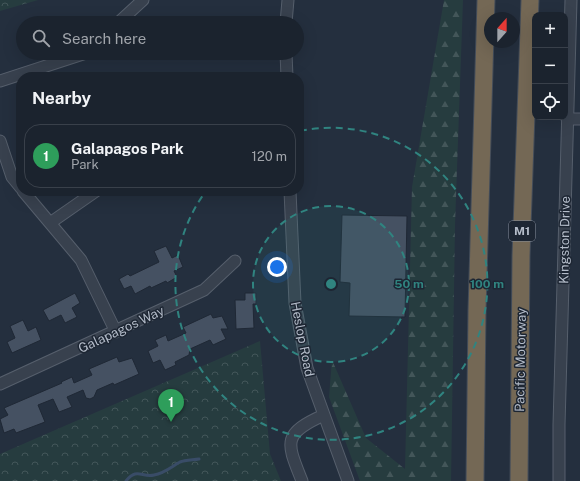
<!DOCTYPE html>
<meta charset="utf-8">
<style>
body{margin:0;font-family:"Public Sans",sans-serif;background:#242b36;color:#f1f3f6}
.controls{position:absolute;right:12px;top:12px;display:grid;overflow:hidden;border-radius:8px;box-shadow:0 4px 16px #0002}
.controls button{width:36px;height:36px;display:grid;place-items:center;padding:0;border:0;border-bottom:1px solid #39404a;background:#1b232e;color:#f1f3f6;font:20px sans-serif}
.compass{position:absolute;left:484px;top:12px;width:36px;height:36px;border-radius:50%;background:#1b232e;box-shadow:0 4px 16px #0002;rotate:21deg}
.you{position:absolute;left:277px;top:267px;width:14px;height:14px;margin:-10px;border:3px solid #fff;border-radius:50%;background:#1a73e8;box-shadow:0 0 0 6px #1a73e833}
.badge{display:grid;place-items:center;width:26px;height:26px;border-radius:50%;background:#8ab4f8;color:#fff;font-size:13px;font-weight:700}
.pin{position:absolute;translate:-50% -33px;filter:drop-shadow(0 1px 2px #0008)}
.pin::after{content:'';position:absolute;top:21px;width:14px;height:12px;background:inherit;clip-path:polygon(0 0,100% 0,50% 100%)}
.list{margin:0;padding:0;list-style:none}
h2{display:flex;justify-content:space-between;align-items:center;height:52px;margin:0;padding:0 16px;font-size:17px}
h2 small{font-size:13px;font-weight:400;color:#a0a4aa}
.list li{display:grid;grid-template-columns:26px 1fr auto;gap:12px;align-items:center;box-sizing:border-box;height:64px;margin:0 8px 8px;padding:0 8px;border:1px solid #39404a;border-radius:16px}
.list b{display:block;font-size:15px;white-space:nowrap}
.list p{margin:0;font-size:13px;white-space:nowrap;color:#a0a4aa}
.list em{font-size:13px;font-style:normal;color:#a0a4aa}
.icon{flex:none;width:22px;height:22px;fill:none;stroke:currentColor;stroke-width:2;stroke-linecap:round;stroke-linejoin:round}
.map{position:relative;flex:none;width:580px;height:481px;overflow:hidden}
.search{position:absolute;background:#1b232e;box-shadow:0 4px 16px #0002;left:16px;top:16px;width:288px;height:44px;display:flex;align-items:center;gap:10px;box-sizing:border-box;padding:0 14px;border-radius:22px;color:#a0a4aa;font-size:15px}
.panel{position:absolute;background:#1b232e;box-shadow:0 4px 16px #0002;left:16px;top:72px;width:288px;height:124px;border-radius:16px}
.map>svg:first-child{display:block}
.forest{fill:url(#forest-firs)}
.park{fill:url(#park-crowns)}
.lines{fill:none;stroke-linecap:round;stroke-linejoin:round}
.stream{stroke:#394c67;stroke-width:3}
.building{fill:#455162;stroke:#1f2835}
.minor-casing{stroke:#565f6c;stroke-width:13}
.highway-casing{stroke:#434c59;stroke-width:19}
.minor{stroke:#38414e;stroke-width:11}
.highway{stroke:#746855;stroke-width:17}
.ring{fill:none;stroke:#308480;stroke-width:2;stroke-dasharray:7 5}
.labels{text-anchor:middle;stroke-width:3;stroke-linejoin:round;paint-order:stroke}
.shield{fill:#1d2633;stroke:#878f9c;stroke-width:1}
.shield-label{font-size:12px;font-weight:bold;fill:#b4bcc9}
.street-label{font-size:13px;fill:#b4bcc9;stroke:#1d2633}
.centre{fill:#308480;stroke:#1d2633;stroke-width:2}
.ring-label{font-size:12px;text-anchor:middle;font-weight:bold;fill:#308480;stroke:#1d2633;stroke-width:3;stroke-linejoin:round;paint-order:stroke}
</style>
<div class="map">
<svg width="580" height="481" viewBox="0 0 580 481">
<defs>
<pattern id="forest-firs" width="22" height="20" patternUnits="userSpaceOnUse"><rect width="22" height="20" fill="#263c3f"/><path d="M5 1l3.5 6h-7zM16 11l3.5 6h-7z" fill="#435659"/></pattern>
<pattern id="park-crowns" width="20" height="18" patternUnits="userSpaceOnUse"><rect width="20" height="18" fill="#263c3f"/><path d="M2 6a3 3 0 1 1 6 0M12 15a3 3 0 1 1 6 0" fill="none" stroke="#435659"/></pattern>
</defs>
<rect width="100%" height="100%" fill="#242f3e"/>
<path class="forest" d="M444,0H463L455,225L451,481H360L329,397L332,360L366,438L405,469L412,187Z"/>
<path class="park" d="M0,0H38L0,11Z
M260,341L270,454L281,481H0V454Z"/>
<g class="lines">
<path class="stream" d="M126,481C137,467 142,478 154,475C165,473 171,467 180,462C185,460 193,460 199,459"/>
</g>
<path class="building" d="M342,215L407,216L405,317L349,316L350,283L340,282Z
M166,246L172,258L178,255L183,267L174,271L177,277L167,283L166,281L151,288L150,286L135,294L131,286L124,289L119,279L128,274L130,276L159,262L154,251Z
M75,293L80,303L72,308L77,317L65,323L61,315L49,321L43,310Z
M245,293H256V304H253L254,328L236,329L235,300H245Z
M211,314L213,318L222,316L228,329H221L226,339L213,345L210,340L190,349L189,355L175,362L176,365L165,370L160,360L153,363L148,351L158,346L155,340L166,335L168,341L186,333L183,327Z
M23,320L28,331L36,327L41,340L12,353L7,342L15,338L10,326Z
M117,357L119,362L132,358L139,374L114,385L113,383L97,390L94,397L90,399L86,398L83,390L67,397L72,407L59,412L53,399L38,405L45,422L16,433L14,429L4,433L0,419L8,415L4,408L62,383L61,382L72,377L74,383L92,375L89,369Z"/>
<g class="lines">
<g class="minor-casing">
<path id="minor" d="M118,23L143,0
M286,23L288,0
M286,53L287,77
M0,81L86,53
M567,119H580
M0,141L12,177L21,188
M23,191L81,260L116,332
M290,191L295,303L307,368L348,481
M50,223L96,191
M0,384L204,290L235,261
M302,481C287,443 281,434 324,415
M559,481V425L571,0"/>
</g>
<g class="highway-casing">
<path id="highway" d="M475,481L477,311L486,0
M519,481L521,256L530,0"/>
</g>
<use href="#minor" class="minor"/>
<use href="#highway" class="highway"/>
</g>
<circle cx="331" cy="284" r="78" fill="#308480" fill-opacity=".12"/>
<g class="ring">
<circle cx="331" cy="284" r="78"/>
<path d="M300 131A156 156 0 1 1 206 191"/>
</g>
<g class="labels">
<rect class="shield" x="509" y="221" width="26" height="20" rx="3"/>
<g class="shield-label">
<text x="522" y="235">M1</text>
</g>
<g class="street-label">
<text transform="translate(564 240) rotate(-89)" y="5">Kingston Drive</text>
<text transform="translate(121 329) rotate(-25)" y="5">Galapagos Way</text>
<text transform="translate(303 339) rotate(79)" y="5">Heslop Road</text>
<text transform="translate(520 360) rotate(-89)" y="5">Pacific Motorway</text>
</g>
</g>
<circle cx="331" cy="284" r="6" class="centre"/>
<g class="ring-label">
<text x="409" y="288">50 m</text>
<text x="487" y="288">100 m</text>
</g>
</svg>
<div class="controls">
<button>+</button>
<button>−</button>
<button><svg class="icon" aria-label="locate" viewBox="0 0 24 24"><circle cx="12" cy="12" r="6"/><path d="M12 2v4M12 18v4M2 12h4M18 12h4"/></svg></button>
</div>
<svg class="compass" viewBox="-18 -18 36 36"><path d="M0-13l5 13h-10z" fill="#e53935"/><path d="M0 13l5-13h-10z" fill="#a0a4aa"/></svg>
<div class="you"></div>
<div class="pin badge" style="left:171px;top:422px;background:#2e9e5b">1</div>
<div class="search"><svg class="icon" aria-label="search" viewBox="0 0 24 24"><circle cx="10" cy="10" r="6"/><path d="M15 15l6 6"/></svg>Search here</div>
<section class="panel">
<h2>Nearby<small></small></h2>
<ul class="list">
<li><span class="badge" style="background:#2e9e5b">1</span><div><b>Galapagos Park</b><p>Park</p></div><em>120 m</em></li>
</ul>
</section>
</div>
